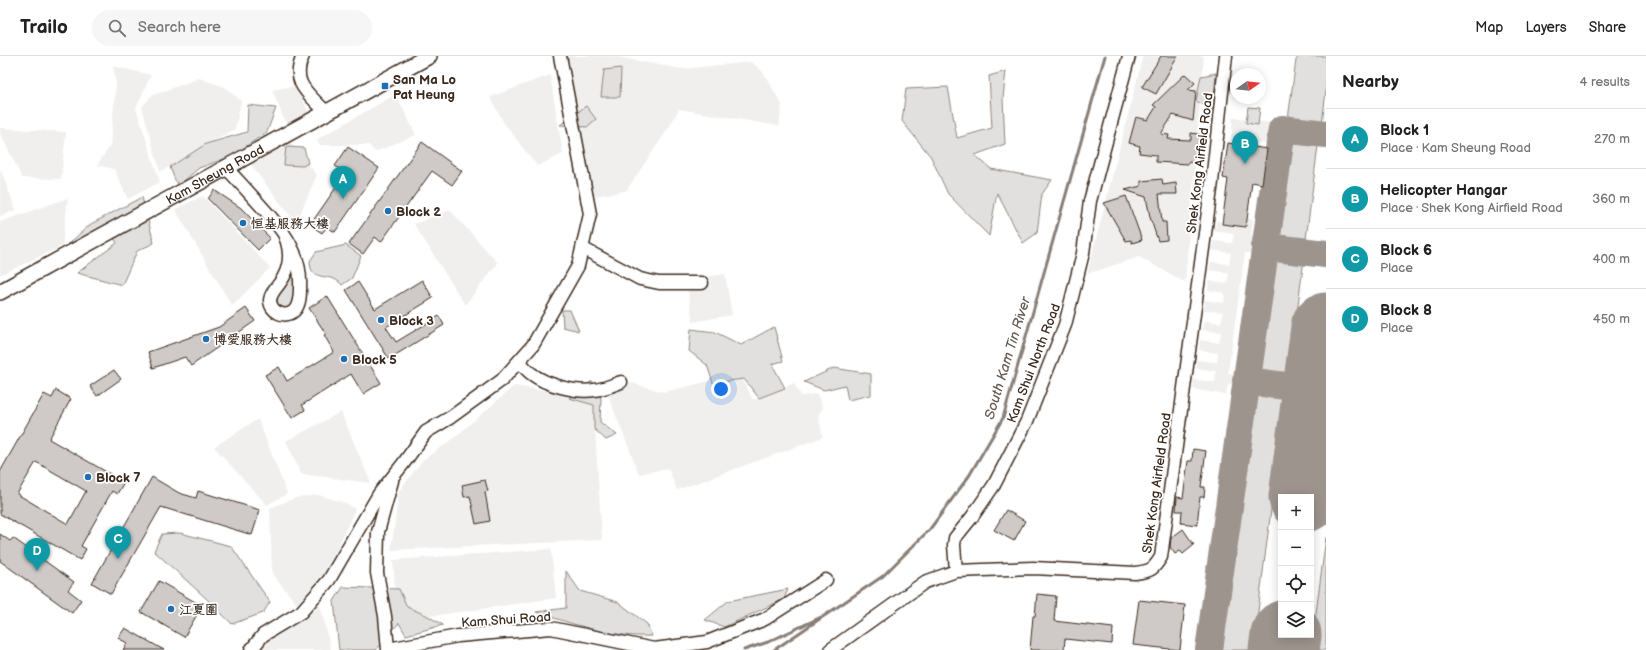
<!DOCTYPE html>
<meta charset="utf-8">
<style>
body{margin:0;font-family:"Balsamiq Sans","LXGW WenKai TC",sans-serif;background:#f6f6f6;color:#222}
.controls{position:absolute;right:12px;bottom:12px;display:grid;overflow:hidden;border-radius:0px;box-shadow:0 2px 10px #0003}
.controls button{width:36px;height:36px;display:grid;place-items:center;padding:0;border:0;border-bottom:1px solid #e0e0e0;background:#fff;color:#222;font:20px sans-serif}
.compass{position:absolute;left:1230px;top:12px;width:36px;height:36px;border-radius:50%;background:#fff;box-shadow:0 2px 10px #0003;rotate:76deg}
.you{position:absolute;left:721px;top:333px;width:14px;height:14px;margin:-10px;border:3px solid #fff;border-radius:50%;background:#1a73e8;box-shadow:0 0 0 6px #1a73e833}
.badge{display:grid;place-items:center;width:26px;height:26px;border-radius:50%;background:#1f6fb2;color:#fff;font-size:13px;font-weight:700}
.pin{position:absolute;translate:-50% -33px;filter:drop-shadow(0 1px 2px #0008)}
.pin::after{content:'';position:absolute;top:21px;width:14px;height:12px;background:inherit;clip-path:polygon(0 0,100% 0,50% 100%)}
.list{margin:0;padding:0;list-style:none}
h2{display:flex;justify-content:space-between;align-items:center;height:52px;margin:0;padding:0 16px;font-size:17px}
h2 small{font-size:13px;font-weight:400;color:#767676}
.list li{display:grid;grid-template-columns:26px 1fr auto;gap:12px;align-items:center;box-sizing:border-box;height:60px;padding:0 16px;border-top:1px solid #e0e0e0}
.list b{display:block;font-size:15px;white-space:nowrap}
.list p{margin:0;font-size:13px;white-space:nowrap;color:#767676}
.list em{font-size:13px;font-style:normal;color:#767676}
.icon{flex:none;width:22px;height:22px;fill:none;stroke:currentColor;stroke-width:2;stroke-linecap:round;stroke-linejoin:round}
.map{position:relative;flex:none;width:1326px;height:594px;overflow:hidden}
header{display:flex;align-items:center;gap:24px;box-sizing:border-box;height:56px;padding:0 20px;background:#fff;border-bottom:1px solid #e0e0e0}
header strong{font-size:19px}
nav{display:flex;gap:22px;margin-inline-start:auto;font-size:14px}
.search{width:280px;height:36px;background:#f6f6f6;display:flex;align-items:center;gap:10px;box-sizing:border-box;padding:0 14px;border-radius:22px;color:#767676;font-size:15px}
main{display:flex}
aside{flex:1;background:#fff}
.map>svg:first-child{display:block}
.built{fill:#f1efee}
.green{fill:#e2e0de;stroke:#8e857e}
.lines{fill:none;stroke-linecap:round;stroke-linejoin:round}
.stream{stroke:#887e77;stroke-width:3}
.taxiway{stroke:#9d948e;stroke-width:28}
.runway{stroke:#9d948e;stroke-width:71}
.building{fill:#cfcac7;stroke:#3b2a1e;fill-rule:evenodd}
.minor-casing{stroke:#3b2a1e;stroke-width:15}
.major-casing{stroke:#3b2a1e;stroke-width:18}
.minor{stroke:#fff;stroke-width:12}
.major{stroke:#fff;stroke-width:15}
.poi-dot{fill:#1f6fb2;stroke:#fff;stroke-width:1.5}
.labels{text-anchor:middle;stroke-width:3.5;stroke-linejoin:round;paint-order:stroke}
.poi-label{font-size:13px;font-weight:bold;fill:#3b2a1e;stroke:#fff;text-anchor:start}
.street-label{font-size:13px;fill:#3b2a1e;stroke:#fff}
.water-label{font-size:14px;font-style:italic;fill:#685b52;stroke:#fff}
</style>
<header>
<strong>Trailo</strong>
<div class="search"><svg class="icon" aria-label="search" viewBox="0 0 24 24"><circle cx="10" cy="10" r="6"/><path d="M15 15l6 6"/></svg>Search here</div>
<nav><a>Map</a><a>Layers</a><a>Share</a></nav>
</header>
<main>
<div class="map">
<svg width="1326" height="594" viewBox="0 0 1326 594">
<rect width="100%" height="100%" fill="#fff"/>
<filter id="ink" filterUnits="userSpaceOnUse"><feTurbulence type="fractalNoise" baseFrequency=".025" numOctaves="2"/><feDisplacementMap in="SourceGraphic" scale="8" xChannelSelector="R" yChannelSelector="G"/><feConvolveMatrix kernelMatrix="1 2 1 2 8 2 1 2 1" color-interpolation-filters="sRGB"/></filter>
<g filter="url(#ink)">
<path class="built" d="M566,0H612L681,13L751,6L763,16L782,49L779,70L679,53L668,73L626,135L594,140Z
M1143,0H1204L1185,226L1139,201L1087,218Z
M113,10L151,19L136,52L160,126L128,143L114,113L97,109L110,90L116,28Z
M550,19L563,98L537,110L504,67L490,41Z
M199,22L225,31L241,45L235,73L160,116L142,51L151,40Z
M295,30L311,60L286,68L272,34Z
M396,38L416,79L375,96L369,89H320L316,84Z
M1233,61L1283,69L1280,90L1231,82Z
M0,72L66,76L61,123L22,122L0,77Z
M290,86L317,119L296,167L250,108Z
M0,112L16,154L0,160Z
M203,140L270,212L232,250L175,153Z
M68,142L62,190L0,219V166Z
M450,154L498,207L465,249L414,168Z
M1235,160L1253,163L1251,180L1267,182L1264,199L1245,197L1228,317L1247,320L1246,330L1228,328L1226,339L1193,333L1194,324L1215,326L1216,315L1196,312L1197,304L1217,306L1218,297L1199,294L1200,284L1219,287L1221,276L1202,274L1204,264L1221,267L1223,256L1204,254L1205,244L1224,247L1225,237L1208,234L1209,225L1227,228L1229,217L1209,214L1211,206L1229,208L1231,197L1212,194L1213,185L1232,187L1234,178L1214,175L1216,165L1233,168Z
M725,218L732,259L693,266L686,224Z
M740,318L753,344L794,327L801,340L817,338L823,352L818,359L823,381L677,434L668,412L639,418L608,339L628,326L664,336Z
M514,330L593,342L602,484L391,494L399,435L423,404L453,383Z
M341,356L371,427L301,418L286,385Z
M258,363L287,438L267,449L214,391Z
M319,439L345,447L355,453L328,513L297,548L272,518L270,452L295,442Z
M551,493L556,542L397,565L393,504Z
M320,548L331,594H258L275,578Z"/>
<path class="green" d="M1299,0H1326V35L1322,68L1288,63L1296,4Z
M621,12L620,41H601L604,14Z
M1006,15L1003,42L1005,88L975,99L991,113L1052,124L1042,138L1037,177L1023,187L997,137L989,180L948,138L931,101L902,65L906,33L948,31L957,82L992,72L989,20Z
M1216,17L1213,54L1196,45L1201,20Z
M248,49L276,52L267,76L232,100L199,112L179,129L175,124L170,111L206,88L247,76Z
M586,50L596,63L587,71L560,69Z
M1248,51L1260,52L1258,69L1246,67Z
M1285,85L1318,90L1305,191L1272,187Z
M286,91L304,92L308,107L303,110L284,109Z
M142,141L154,187L137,195L122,229L77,217L117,187L107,171L67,189L91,168Z
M346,189L361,200L352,222L342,229C332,215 310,228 310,205L316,196Z
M1269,198L1304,203L1288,325L1253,320Z
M293,213C294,223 299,250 284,252L278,248L277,241L288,226Z
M562,254H570L579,275L563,271Z
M774,271L783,305L772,308L785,332L759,342L744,323L713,327L707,309L689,295L691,273L715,276L741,289Z
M834,312L871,318V339L848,344L845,329L824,334L804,326Z
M592,325L601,342L600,366L617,379L606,384L594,373V349L569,342Z
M1251,332L1286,337L1253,594H1217Z
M180,477L231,490L270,546L263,557L232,568L208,544L154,495L162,478Z
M1326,481V594H1311Z
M566,515L580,535L618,546L647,568L652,580C612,582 573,568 536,556L566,552Z
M343,531L399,533L407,551L426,559L443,569L406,579L399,567L376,594H339L334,545Z
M788,533L784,543L724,571L705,564L728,545Z"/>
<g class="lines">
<path class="stream" d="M744,594L768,586L821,561
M774,594L883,520L930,473L969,420L1003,362L1105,0"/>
<path class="taxiway" d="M1265,191L1326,198
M1246,325L1318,334
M1209,594L1282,73L1326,78"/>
<path class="runway" d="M1304,441L1326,272
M1284,594L1286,579"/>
</g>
<path class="building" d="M1161,0H1178L1156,38L1142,31Z
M1185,18L1195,27L1188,34L1196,35L1193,65L1173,59L1161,78L1169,79L1168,83L1191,84V77L1204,79L1200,105L1196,107L1188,106V108L1156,106V99L1139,97L1140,90L1129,87L1136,61L1148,64L1156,51L1153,49Z
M422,86L462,115L452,129L432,115L381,186L375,181L363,198L349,188Z
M1228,87L1267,93L1262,128L1252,126L1246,171L1222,168L1228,123L1223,122Z
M348,91L379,112L335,176L327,171L322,177L310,169L346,117L335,110Z
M1162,123L1163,129L1176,127L1177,138H1159L1162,166H1166L1167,184L1158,185L1150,161L1146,141L1125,134L1141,130V125Z
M214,134L241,152L270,182L258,194L208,143Z
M1126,140L1142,184L1132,187L1131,184L1126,185L1104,147Z
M422,224L433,242L386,271L396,286L439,260L444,269L389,303L346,234L358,226L375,253Z
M327,240L381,327L363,338L351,318L302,349L305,354L292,362L265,319L279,311L287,325L334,296L324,279L326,278L309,252Z
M246,252L255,265L191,310L185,301L153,312L148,296L219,271Z
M114,314L121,323L97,340L90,330Z
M56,334L71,343L49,383L124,426L117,438L112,435L81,490L86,493L80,504L0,458V416L44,338L52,342ZM36,406L86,435L68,468L17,438Z
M1193,393L1206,395L1201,431H1205L1204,441H1200L1197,469L1181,467L1182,455H1176L1177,441L1183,442L1188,405H1192Z
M152,421L179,437L196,442L198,435L260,454L252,479L161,451L111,538L92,527Z
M485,424L488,435L485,436L490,465L476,468L470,440L464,441L462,429Z
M1006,454L1025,465L1014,485L994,474Z
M1183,473L1194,489L1183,498L1180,495L1175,498L1170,491L1171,482Z
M0,478L10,485L13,482L74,526L68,534L81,544L72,557L0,505Z
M159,525L202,550L184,581L141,556Z
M1037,538L1056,540L1054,565L1113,572L1112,588L1065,583L1064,594H1030L1033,560H1035Z
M1139,544L1185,549L1180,594L1133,589Z
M125,572L164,594H123L127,587L118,582Z"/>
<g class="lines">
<g class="minor-casing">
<path id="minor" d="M303,0C290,27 309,38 326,56
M226,112C238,124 249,137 261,150C283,174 302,197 300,232C300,239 300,249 294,255C285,263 270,256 270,244C271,237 275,233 279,228C293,210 291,190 281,172
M582,192L640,223L659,227H702
M519,305C523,309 527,315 532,318C546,329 577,337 594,334C604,333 613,329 621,326
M956,515L954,489L955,482L972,461L994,429L1027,365L1065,269L1083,197L1090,145L1129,0
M388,593L458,580L551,572L654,593L707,586L765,563L826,524
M251,594L263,579L301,556L329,524L379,438L403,408L426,376L451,361L502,324L533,289L578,210L590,158L560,0
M388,594L385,560L377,517L378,476L392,425
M830,594L925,526L956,515L1033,512L1135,517C1151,515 1153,514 1161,501L1212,126L1226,0"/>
</g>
<g class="major-casing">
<g id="major">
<path id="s1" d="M0,236L429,0"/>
</g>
</g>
<use href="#minor" class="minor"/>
<use href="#major" class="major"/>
</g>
</g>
<g class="poi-dot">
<rect x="381" y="26" width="8" height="8" rx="2"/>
<circle cx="388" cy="155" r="4"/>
<circle cx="243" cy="167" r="4"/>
<circle cx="381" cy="264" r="4"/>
<circle cx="206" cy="283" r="4"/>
<circle cx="344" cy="303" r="4"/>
<circle cx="88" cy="421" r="4"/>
<circle cx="171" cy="553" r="4"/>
</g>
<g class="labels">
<g class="poi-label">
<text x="393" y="28">San Ma Lo<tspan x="393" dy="15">Pat Heung</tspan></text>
<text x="396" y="160">Block 2</text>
<text x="251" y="172">恒基服務大樓</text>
<text x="389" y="269">Block 3</text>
<text x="214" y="288">博愛服務大樓</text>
<text x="352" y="308">Block 5</text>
<text x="96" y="426">Block 7</text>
<text x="179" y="558">江夏圍</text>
</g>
<g class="street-label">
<text transform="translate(1199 107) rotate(-83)" y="5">Shek Kong Airfield Road</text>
<text dy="5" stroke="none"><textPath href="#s1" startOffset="245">Kam Sheung Road</textPath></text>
<text transform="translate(1033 307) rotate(-69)" y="5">Kam Shui North Road</text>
<text transform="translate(1156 427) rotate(-82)" y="5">Shek Kong Airfield Road</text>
<text transform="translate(506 563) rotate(-4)" y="5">Kam Shui Road</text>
</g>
<g class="water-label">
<text transform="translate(1007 302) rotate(-73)" y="5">South Kam Tin River</text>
</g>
</g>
</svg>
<div class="controls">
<button>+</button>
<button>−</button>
<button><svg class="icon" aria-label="locate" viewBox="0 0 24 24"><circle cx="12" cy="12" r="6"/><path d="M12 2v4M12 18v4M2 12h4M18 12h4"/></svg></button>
<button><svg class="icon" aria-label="layers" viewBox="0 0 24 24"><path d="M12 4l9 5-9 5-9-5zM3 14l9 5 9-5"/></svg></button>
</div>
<svg class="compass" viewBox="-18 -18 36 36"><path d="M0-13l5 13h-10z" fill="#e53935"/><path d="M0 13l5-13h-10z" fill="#767676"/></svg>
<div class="you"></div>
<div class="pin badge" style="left:343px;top:143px;background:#0f9aa8">A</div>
<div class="pin badge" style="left:1245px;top:108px;background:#0f9aa8">B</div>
<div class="pin badge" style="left:118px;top:503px;background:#0f9aa8">C</div>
<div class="pin badge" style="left:37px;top:515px;background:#0f9aa8">D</div>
</div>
<aside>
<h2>Nearby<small>4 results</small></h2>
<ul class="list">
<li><span class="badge" style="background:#0f9aa8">A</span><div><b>Block 1</b><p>Place · Kam Sheung Road</p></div><em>270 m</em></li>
<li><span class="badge" style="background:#0f9aa8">B</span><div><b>Helicopter Hangar</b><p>Place · Shek Kong Airfield Road</p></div><em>360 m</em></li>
<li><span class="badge" style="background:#0f9aa8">C</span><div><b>Block 6</b><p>Place</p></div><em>400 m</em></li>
<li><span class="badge" style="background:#0f9aa8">D</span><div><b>Block 8</b><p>Place</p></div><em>450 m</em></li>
</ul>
</aside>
</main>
